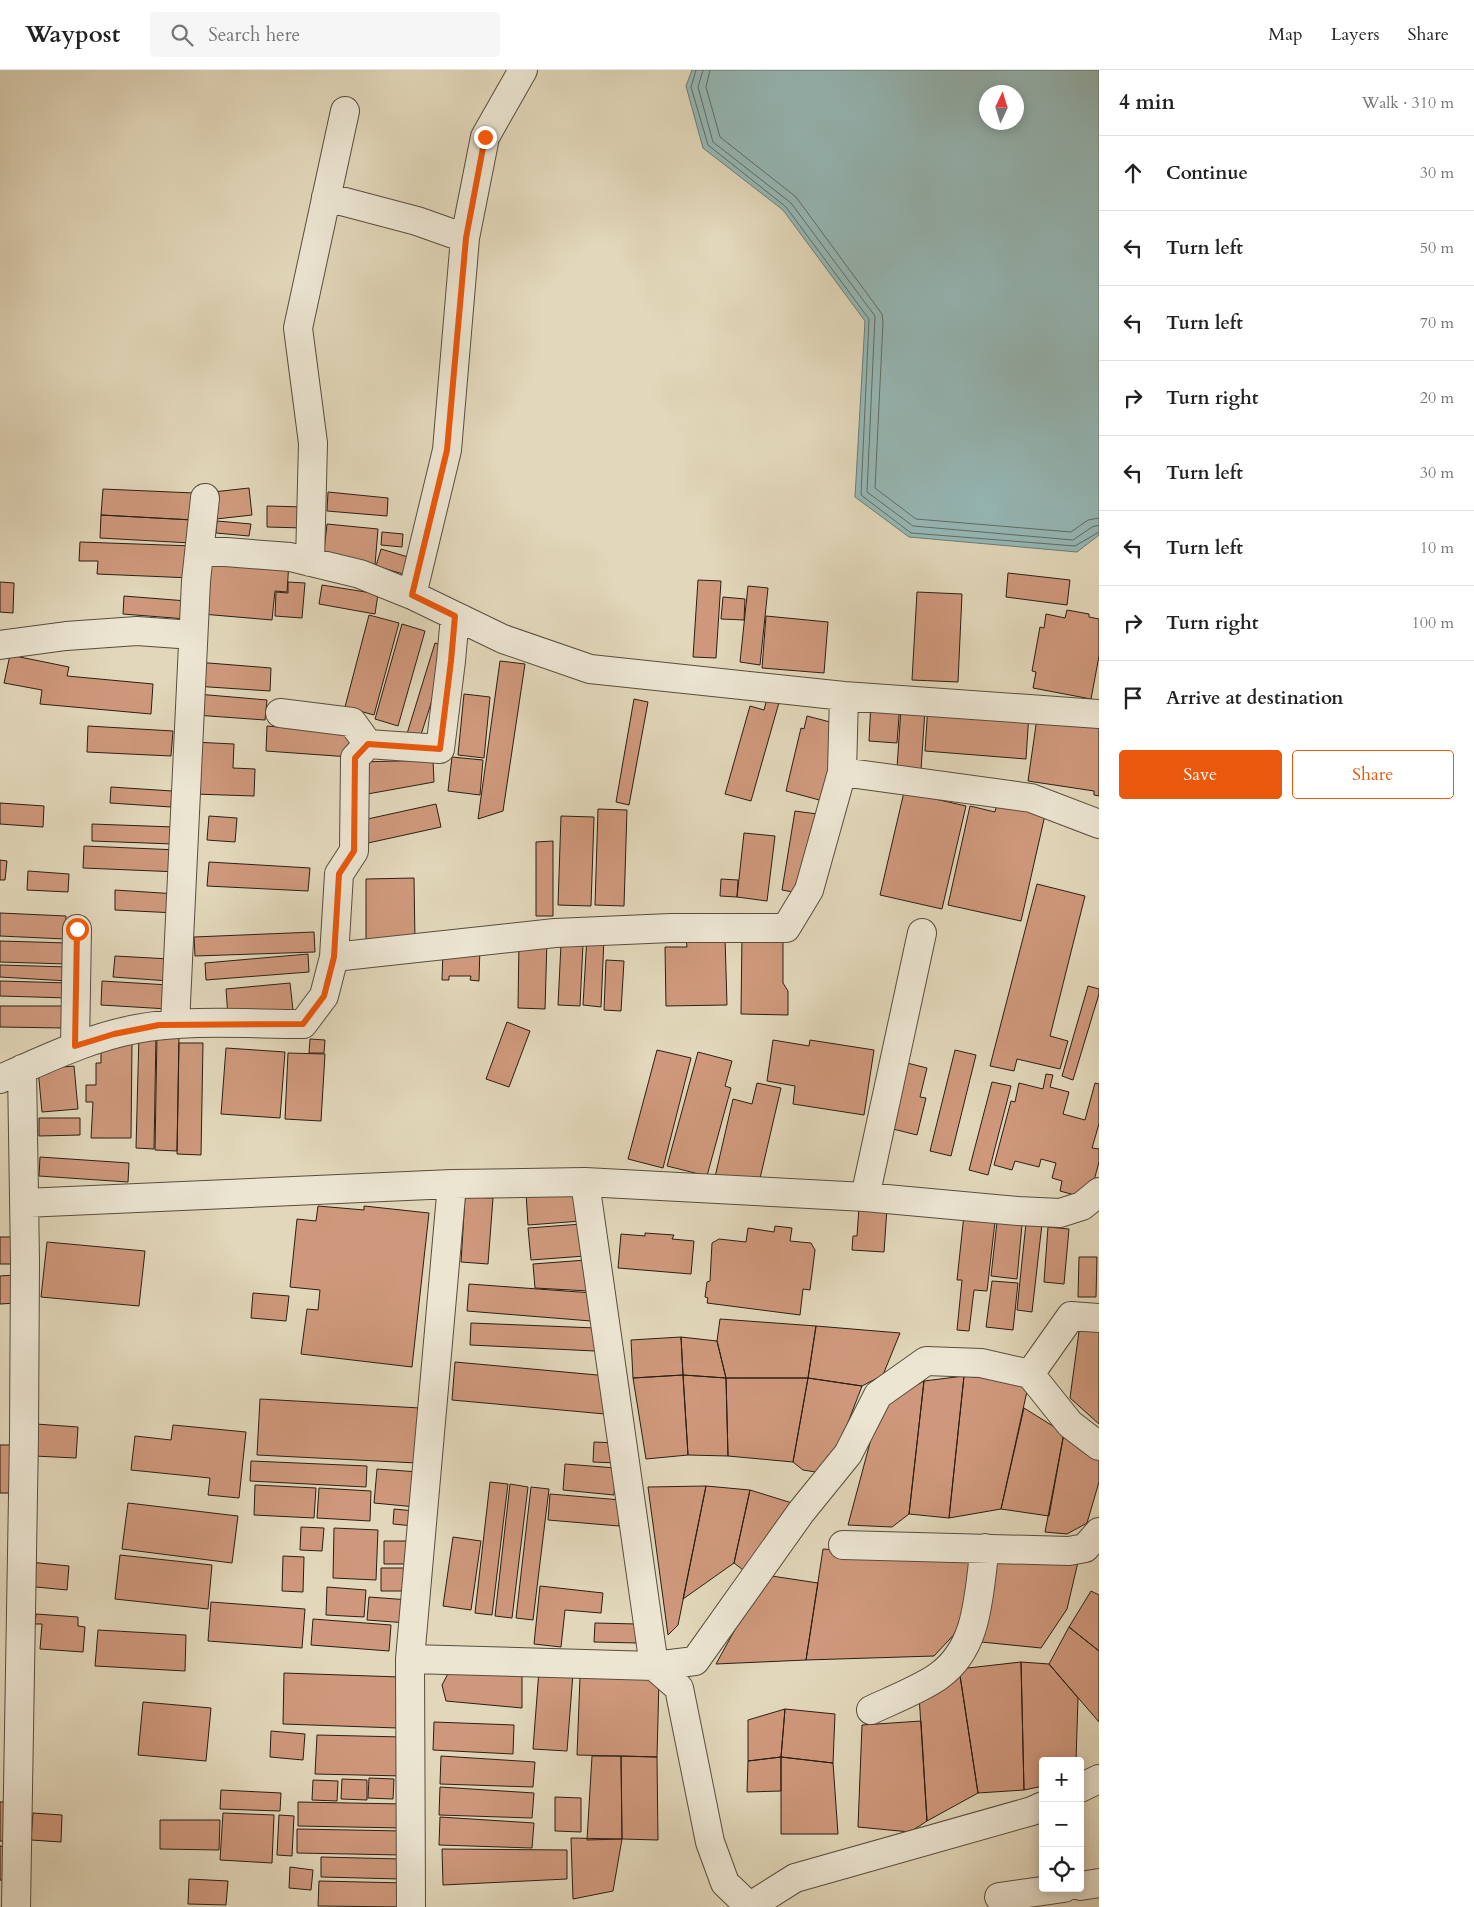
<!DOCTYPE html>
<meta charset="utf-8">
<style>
body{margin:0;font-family:Cardo,serif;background:#f6f6f6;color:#222}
.controls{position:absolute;right:15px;bottom:15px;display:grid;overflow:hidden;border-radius:5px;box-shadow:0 2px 12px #0003}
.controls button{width:45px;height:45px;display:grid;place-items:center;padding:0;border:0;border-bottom:1px solid #e0e0e0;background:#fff;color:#222;font:25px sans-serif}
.compass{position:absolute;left:979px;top:15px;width:45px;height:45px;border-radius:50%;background:#fff;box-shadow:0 2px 12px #0003;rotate:4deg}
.stop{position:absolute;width:15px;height:15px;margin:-11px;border:4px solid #ea580c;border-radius:50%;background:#fff}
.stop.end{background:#ea580c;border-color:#fff;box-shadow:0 1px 5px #0008}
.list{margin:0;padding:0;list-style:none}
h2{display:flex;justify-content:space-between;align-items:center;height:65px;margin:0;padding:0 20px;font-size:21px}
h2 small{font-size:16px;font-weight:400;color:#767676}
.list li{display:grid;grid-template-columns:32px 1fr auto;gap:15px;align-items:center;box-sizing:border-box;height:75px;padding:0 20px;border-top:1px solid #e0e0e0}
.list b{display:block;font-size:19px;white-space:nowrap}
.list em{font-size:16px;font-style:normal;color:#767676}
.actions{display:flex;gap:10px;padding:15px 20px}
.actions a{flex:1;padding:11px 0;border:1px solid #ea580c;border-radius:5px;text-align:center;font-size:18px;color:#ea580c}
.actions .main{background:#ea580c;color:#fff}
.icon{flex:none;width:28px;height:28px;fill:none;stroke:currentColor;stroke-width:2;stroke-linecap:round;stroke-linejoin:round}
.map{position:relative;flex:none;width:1099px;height:1837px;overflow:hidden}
header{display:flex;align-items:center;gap:30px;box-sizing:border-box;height:70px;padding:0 25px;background:#fff;border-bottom:1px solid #e0e0e0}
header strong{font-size:24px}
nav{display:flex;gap:28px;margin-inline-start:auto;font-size:18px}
.search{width:350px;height:45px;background:#f6f6f6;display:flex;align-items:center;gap:12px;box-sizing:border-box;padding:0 18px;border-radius:5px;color:#767676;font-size:19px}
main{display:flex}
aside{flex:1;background:#fff}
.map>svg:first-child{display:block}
.water{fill:#96b8b6;stroke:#6b7b75;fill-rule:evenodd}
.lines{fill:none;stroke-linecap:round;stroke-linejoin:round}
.shore{stroke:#606c64;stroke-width:1}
.building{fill:#cf987c;stroke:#2a1f13}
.minor-casing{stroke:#584d3d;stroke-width:30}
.tertiary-casing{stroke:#584d3d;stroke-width:30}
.minor{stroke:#ece5d2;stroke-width:28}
.tertiary{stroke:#ece5d2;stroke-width:28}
.route{stroke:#ea580c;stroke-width:6}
</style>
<header>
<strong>Waypost</strong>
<div class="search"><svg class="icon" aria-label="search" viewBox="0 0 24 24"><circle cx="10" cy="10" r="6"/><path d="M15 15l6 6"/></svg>Search here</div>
<nav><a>Map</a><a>Layers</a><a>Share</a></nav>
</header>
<main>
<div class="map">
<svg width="1099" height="1837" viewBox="0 0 1099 1837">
<rect width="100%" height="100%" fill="#e2d7ba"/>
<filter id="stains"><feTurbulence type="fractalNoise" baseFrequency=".004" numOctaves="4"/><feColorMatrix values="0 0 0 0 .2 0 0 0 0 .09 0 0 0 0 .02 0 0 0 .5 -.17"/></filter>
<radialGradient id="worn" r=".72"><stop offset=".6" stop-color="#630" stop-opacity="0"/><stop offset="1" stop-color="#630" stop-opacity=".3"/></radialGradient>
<path class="water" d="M692,0H1099V465L1077,482L909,467L855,427L865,251L783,140L703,78L686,16ZM986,22H1016V52H986Z"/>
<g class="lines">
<path class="shore" d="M696,0L691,17L708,75L786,137L869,249L861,425L911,463L1075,476L1099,462
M703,0L698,17L713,72L791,133L875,246L867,422L913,456L1073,470L1092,457L1099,455
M710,0L706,17L720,67L796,127L882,244L883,252L875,418L916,449L1071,462L1088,450L1099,448"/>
</g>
<path class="building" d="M249,418L252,445L216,449L213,422Z
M103,419L194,423L193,450L101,445Z
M328,422L388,428L387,446L327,441Z
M267,436L305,437L304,458L267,457Z
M101,445L193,450L191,473L100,468Z
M217,451L251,454L249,466L216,463Z
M327,454L378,459L375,495L323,490Z
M382,462L403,464L402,477L381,475Z
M80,472L193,476L192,508L97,504L98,491H79Z
M381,479L408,487L403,504L376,496Z
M289,492L287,522L275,521L272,550L202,544L209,494Z
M1008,503L1070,510L1067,535L1006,527Z
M698,510L721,511L716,588L693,587Z
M0,512L14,513L13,543L0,542Z
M288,512L305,513L302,548L275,546L276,522L288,523Z
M322,515L378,524L375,544L319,534Z
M748,516L768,518L760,595L740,592Z
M917,522L962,524L958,612L912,610Z
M124,526L187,531L186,549L123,544Z
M723,527L745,529L744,550L721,549Z
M1067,540L1089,544V547L1099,549V586L1091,629L1033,618L1036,602L1032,601L1040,557L1044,558L1046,544L1065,548Z
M369,545L399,553L374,645L345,637Z
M766,546L828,552L824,603L762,598Z
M402,554L425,561L398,656L375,649Z
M435,573L449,577L419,671L406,667Z
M10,585L69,597L67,606L153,614L151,644L40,634L42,620L4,613Z
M500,591L525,594L503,741L478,749Z
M196,592L271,598L270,621L194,616Z
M197,624L267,630L265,650L195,645Z
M464,624L490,627L484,688L458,685Z
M768,625L780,629L751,731L725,724L750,636L764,640Z
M634,629L648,632L629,735L616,732Z
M871,631L900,633L897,673L869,671Z
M928,635L1029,643L1026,689L925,681Z
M901,638L925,640L921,700L897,698Z
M1038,641L1099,650V726L1094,725V721L1028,711Z
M807,646L834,653L838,671L823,731L786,721L801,658L804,659Z
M88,656L173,661L171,686L87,682Z
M267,656L352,663L350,687L266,681Z
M193,672L234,674L233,698L255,699L254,726L194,724Z
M452,687L483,690L480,725L448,721Z
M433,690L434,712L362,725L361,692Z
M111,717L172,721L171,737L110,733Z
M904,722L966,736L942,839L880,825Z
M998,728L1045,745L1021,851L948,835L970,736L995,742Z
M0,733L44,736L43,757L0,754Z
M436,734L441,757L368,773L363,750Z
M598,739L627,740L624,836L595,835Z
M795,741L817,744L804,824L782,820Z
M209,746L237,748L235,772L207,770Z
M561,746L594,747L591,836L558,835Z
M92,754L174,757L173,774L92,771Z
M744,763L775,766L767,831L737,827Z
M553,771V846H536V772Z
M84,776L179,780V802L83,798Z
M0,790L7,791L5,810H0Z
M209,792L310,798L308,821L207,816Z
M28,801L69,804L68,822L27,820Z
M414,808L415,872L366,873V809Z
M721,809L738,810L737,827L720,826Z
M1037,814L1085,826L1050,966L1068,971L1060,999L1017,989L1014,1001L990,996Z
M115,820L177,824L176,843L115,840Z
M0,843L66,846L65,869L0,866Z
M314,862L315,882L195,886L194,867Z
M742,863L783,864V913L788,921V945L741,944Z
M587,866L604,868L601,937L583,935Z
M725,867L727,935L666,936L665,877H687L686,868Z
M519,869L547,870L545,939L518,938Z
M0,871L68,873V894L0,892Z
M561,874H583L580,936L558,935Z
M480,876L479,911L470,910L471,906H449V910H442L443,879Z
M308,884L309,902L206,910L205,893Z
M115,886L170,889L169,911L113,907Z
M606,890L624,891L621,941L604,940Z
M0,895L68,897V911L0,907Z
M0,911L70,913L69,928L0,926Z
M102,911L169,915L168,939L101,935Z
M290,913L293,940L228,946L226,919Z
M1088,916L1099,919V924L1073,1010L1062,1006Z
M0,936H65L64,958L0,957Z
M507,952L530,961L509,1017L486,1009Z
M139,964H156L154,1079L136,1078Z
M157,964L179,965L177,1081L155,1080Z
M310,969L325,970L324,983H309Z
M773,970L809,976L810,970L874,980L864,1045L793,1034L795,1016L767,1011Z
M132,973L131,1068H91L93,1032H86V1015H96V993H101V977Z
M179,973H203L201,1085L177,1084Z
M226,978L285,982L280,1048L221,1044Z
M657,980L691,988L663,1098L628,1089Z
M955,980L976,985L951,1086L930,1081Z
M698,982L732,991L725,1016L731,1018L707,1106L667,1096Z
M288,983L325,984L321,1051L285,1049Z
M899,991L927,998L920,1027L926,1028L917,1065L893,1059Z
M74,996L78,1039L42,1042L38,999Z
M1046,1004L1053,1005L1050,1017L1069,1022L1063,1044L1085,1050L1095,1013L1099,1014V1054L1092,1078L1099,1079V1092L1089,1129L1060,1121L1062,1111L1052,1108L1056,1093L1041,1089L1039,1097L1015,1091L1012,1100L994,1095L1011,1031L1015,1032L1019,1013L1043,1019Z
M992,1012L1011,1016L988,1105L969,1100Z
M757,1013L781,1018L758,1117L715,1107L733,1029L752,1034Z
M39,1048H80V1065L39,1066Z
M40,1087L129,1093L128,1112L39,1106Z
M579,1119L581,1151L528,1155L526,1123Z
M465,1127L493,1128L488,1194L461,1192Z
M318,1136L364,1140V1136L429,1143L412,1297L301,1284L307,1239L318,1240L320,1220L290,1217L297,1149L316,1151Z
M859,1137L887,1138L884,1182L852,1180L853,1166H857Z
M964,1145L995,1152L987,1221L974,1220L969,1261L957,1260L962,1210H957Z
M997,1152L1022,1155L1017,1209L991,1206Z
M1026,1153L1042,1154L1032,1242L1017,1240Z
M582,1154L585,1186L531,1190L528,1158Z
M775,1156L792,1158L790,1171L811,1173L815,1180L810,1220L803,1219L800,1245L707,1233L708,1228L705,1227L707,1212L710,1211L712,1173L719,1169L746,1172L748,1158L774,1162Z
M1048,1157L1069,1159L1064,1214L1044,1212Z
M645,1163L674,1165L672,1169L694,1171L691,1204L618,1198L621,1164L645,1166Z
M0,1167H12L11,1194H0Z
M47,1172L145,1181L139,1236L41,1227Z
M1079,1187H1097L1096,1227H1078Z
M586,1190L589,1221L535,1218L533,1194Z
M14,1205L16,1233L0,1234V1206Z
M992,1211L1018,1213L1013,1260L986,1257Z
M469,1214L593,1223L591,1251L467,1241Z
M253,1223L289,1226L286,1251L251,1248Z
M720,1249L816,1256L808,1308H726L717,1271Z
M471,1253L596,1258L595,1281L470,1275Z
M1080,1254L1099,1255V1354L1070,1328Z
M816,1256L900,1263L883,1305L862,1316L808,1308Z
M681,1267L683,1305L633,1308L631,1270Z
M681,1267L717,1271L726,1308L683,1305Z
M455,1292L608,1306L605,1344L452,1330Z
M683,1305L688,1385L646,1389L633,1308Z
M683,1305L726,1308L728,1386L688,1385Z
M964,1306L949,1448L909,1444L924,1311Z
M964,1306L1029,1312L1001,1439L949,1448Z
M726,1308H808L793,1392L728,1386Z
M808,1308L862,1316L842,1368L822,1403L803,1400L793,1392Z
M924,1311L909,1444L892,1457L848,1455L875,1354L892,1328Z
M260,1329L420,1338L417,1393L257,1385Z
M1024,1338L1064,1363L1049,1446L1001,1439Z
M36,1354L78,1357L76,1388L34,1386Z
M173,1355L246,1362L239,1428L208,1425L210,1408L131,1400L135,1366L171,1370Z
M1064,1363L1099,1388V1412L1087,1453L1067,1464L1045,1462Z
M594,1372L618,1373L617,1393L593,1392Z
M0,1375H11V1423H0Z
M251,1391L367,1396L366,1417L250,1411Z
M565,1394L616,1398L614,1425L563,1420Z
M377,1399L419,1402L416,1437L374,1433Z
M490,1412L508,1414L492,1545L475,1543Z
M510,1414L528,1417L512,1548L495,1546Z
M255,1415L316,1418L314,1448L254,1445Z
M706,1416L678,1555L668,1565L648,1417Z
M706,1416L750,1420L734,1493L683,1529Z
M531,1417L549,1419L533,1550L516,1548Z
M319,1418L371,1421L370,1451L317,1448Z
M750,1420L792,1433L747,1503L734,1493Z
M550,1424L621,1430L619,1456L548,1450Z
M128,1433L238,1446L232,1493L122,1479Z
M394,1439L415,1441L414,1456L393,1454Z
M301,1457L324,1458L322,1481L300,1480Z
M334,1458L378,1460L376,1510L333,1508Z
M453,1467L481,1471L471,1540L443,1536Z
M384,1471H415V1494H384Z
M823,1479L970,1490L962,1556L934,1586L806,1590Z
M120,1485L212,1495L208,1539L115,1529Z
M283,1486L304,1487L303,1522L282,1521Z
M996,1489L1078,1492L1067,1539L1041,1578L981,1572Z
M29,1492L69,1496L67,1520L26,1516Z
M381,1498H412V1521H381Z
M765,1505L818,1513L806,1590L716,1594Z
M540,1516L603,1523L601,1543L565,1540L561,1577L534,1574Z
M327,1517L366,1520L364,1547L326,1545Z
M1091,1521L1099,1525V1581L1069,1557Z
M369,1527L409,1530L408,1553L367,1550Z
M211,1532L305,1539L302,1578L208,1571Z
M36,1544L78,1547V1556L85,1557L83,1582L40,1579L42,1554H35Z
M313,1549L391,1555L389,1581L311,1575Z
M595,1553L637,1554V1573L594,1572Z
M1069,1557L1099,1581V1652L1049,1594Z
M98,1560L186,1565L185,1601L95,1596Z
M1021,1592L1049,1594L1078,1628L1076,1691H1043V1716L1024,1720Z
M1021,1592L1024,1720L978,1723L959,1599Z
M451,1598L522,1600V1638L446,1631L442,1615Z
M959,1599L978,1723L927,1751L919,1625Z
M539,1600L573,1603L567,1681L533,1679Z
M284,1603L400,1607L398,1658L283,1654Z
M580,1607L659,1609L657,1687L577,1685Z
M143,1632L211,1638L206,1691L138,1685Z
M785,1639L835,1644L833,1693L781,1687Z
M785,1639L781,1687L748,1691V1650Z
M921,1651L927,1751L910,1762L858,1757L862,1655Z
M434,1652L514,1655L513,1684L433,1680Z
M271,1661L305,1664L303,1690L270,1687Z
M317,1665L403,1667V1706L315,1704Z
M441,1686L535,1692L533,1717L440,1714Z
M592,1686H621L622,1769L587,1770Z
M621,1686L657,1687L658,1770L622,1769Z
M781,1687L833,1693L838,1764H781Z
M781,1687V1721L747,1722L748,1691Z
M369,1708L394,1709L393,1729L368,1728Z
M342,1709L367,1710V1730L341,1729Z
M313,1710L338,1711L337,1731L312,1730Z
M440,1717L534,1723L532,1748L439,1745Z
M221,1720L281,1723L280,1741L220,1739Z
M555,1727L581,1728V1762L555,1761Z
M0,1732H12L10,1772L0,1771Z
M298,1732L403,1734V1758L298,1756Z
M33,1743L62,1745L61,1772L31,1770Z
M223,1743L274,1745L272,1793L220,1790Z
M279,1745L294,1746L292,1786L277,1785Z
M440,1747L534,1753L532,1778L439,1775Z
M160,1750H220L219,1780L160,1779Z
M297,1759L403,1761L402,1785L297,1783Z
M571,1768L622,1769L613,1821L573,1829Z
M0,1776L11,1777L8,1811L0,1810Z
M442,1779L567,1780V1809L443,1815Z
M321,1787L401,1789V1809L321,1807Z
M290,1797L313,1800L311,1820L289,1818Z
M189,1809L228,1811L226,1835L188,1834Z
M319,1811L407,1813V1837L318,1836Z"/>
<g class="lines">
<g class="minor-casing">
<path id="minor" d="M326,127L417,151L465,168
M200,480L290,487L360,504L412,525L503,569L590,599L844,626L1099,644
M310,492L313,373L298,258L345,41
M412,525L447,380L465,168L485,67L523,0
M0,575L66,566L137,561L193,565
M280,643L352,652L368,674L440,679L451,591L455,546
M842,702L1031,728L1099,754
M334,887L555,863L671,858H786L809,820L842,702L844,626
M175,954L196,511L205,428
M75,976L77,859
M0,1009C44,990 88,968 136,959C188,949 249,954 303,954L324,926L334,887L339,804L354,781L355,688L368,674
M585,1112L654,1596L679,1618L710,1772L725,1813L749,1836
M865,1127L922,863
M24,1133L452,1114L585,1112L865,1127L1018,1141L1060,1143L1082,1136L1099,1122
M1030,1304L1071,1246L1099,1248
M843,1475L1069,1481L1085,1478L1099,1462
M410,1589L654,1596L695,1591L801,1442L848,1384L878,1325L926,1291L981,1293L1030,1304L1070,1354L1099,1376
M871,1640C890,1631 925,1617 940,1605C980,1575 978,1523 985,1478
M1080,1816L1099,1813
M999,1827L1064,1818
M16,1837L24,1366L25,1191L22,999
M411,1837L410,1589L452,1114"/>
</g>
<g class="tertiary-casing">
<path id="tertiary" d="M1080,1718L1099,1709
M749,1837L795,1808L1032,1741L1043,1736"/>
</g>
<use href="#minor" class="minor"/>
<use href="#tertiary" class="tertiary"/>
</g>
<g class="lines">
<path class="route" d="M77,859L75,976L114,964L159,955L303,954L324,926L334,887L339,804L354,781L355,688L368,674L440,679L451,591L455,546L412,525L447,380L466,168L485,67"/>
</g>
<rect width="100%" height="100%" filter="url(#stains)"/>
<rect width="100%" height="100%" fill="url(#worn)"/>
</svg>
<div class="controls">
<button>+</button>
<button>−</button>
<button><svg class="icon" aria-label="locate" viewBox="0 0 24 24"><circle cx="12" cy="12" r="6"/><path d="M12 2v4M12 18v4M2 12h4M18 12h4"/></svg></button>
</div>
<svg class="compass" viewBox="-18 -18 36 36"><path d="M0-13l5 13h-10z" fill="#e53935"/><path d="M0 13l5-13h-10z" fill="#767676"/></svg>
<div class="stop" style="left:77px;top:859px"></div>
<div class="stop end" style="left:485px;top:67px"></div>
</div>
<aside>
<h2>4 min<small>Walk · 310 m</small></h2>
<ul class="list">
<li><svg class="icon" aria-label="ahead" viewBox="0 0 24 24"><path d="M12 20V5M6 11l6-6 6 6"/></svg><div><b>Continue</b></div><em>30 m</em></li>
<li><svg class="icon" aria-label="left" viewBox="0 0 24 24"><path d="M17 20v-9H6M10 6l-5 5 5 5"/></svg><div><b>Turn left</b></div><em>50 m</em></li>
<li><svg class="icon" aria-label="left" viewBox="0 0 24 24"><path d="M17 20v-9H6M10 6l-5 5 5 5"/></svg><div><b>Turn left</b></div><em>70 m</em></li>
<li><svg class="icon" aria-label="right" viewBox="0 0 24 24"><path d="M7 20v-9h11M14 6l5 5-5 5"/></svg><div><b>Turn right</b></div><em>20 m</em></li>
<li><svg class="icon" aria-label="left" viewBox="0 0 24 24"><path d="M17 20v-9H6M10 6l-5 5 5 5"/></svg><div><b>Turn left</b></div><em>30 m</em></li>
<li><svg class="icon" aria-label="left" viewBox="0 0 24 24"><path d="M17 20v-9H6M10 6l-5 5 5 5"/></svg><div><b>Turn left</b></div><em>10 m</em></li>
<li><svg class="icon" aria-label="right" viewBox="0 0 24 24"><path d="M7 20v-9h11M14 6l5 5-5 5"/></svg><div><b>Turn right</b></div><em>100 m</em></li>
<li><svg class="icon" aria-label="arrive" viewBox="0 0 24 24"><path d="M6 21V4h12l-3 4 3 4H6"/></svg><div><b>Arrive at destination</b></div></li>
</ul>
<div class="actions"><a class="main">Save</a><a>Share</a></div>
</aside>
</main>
